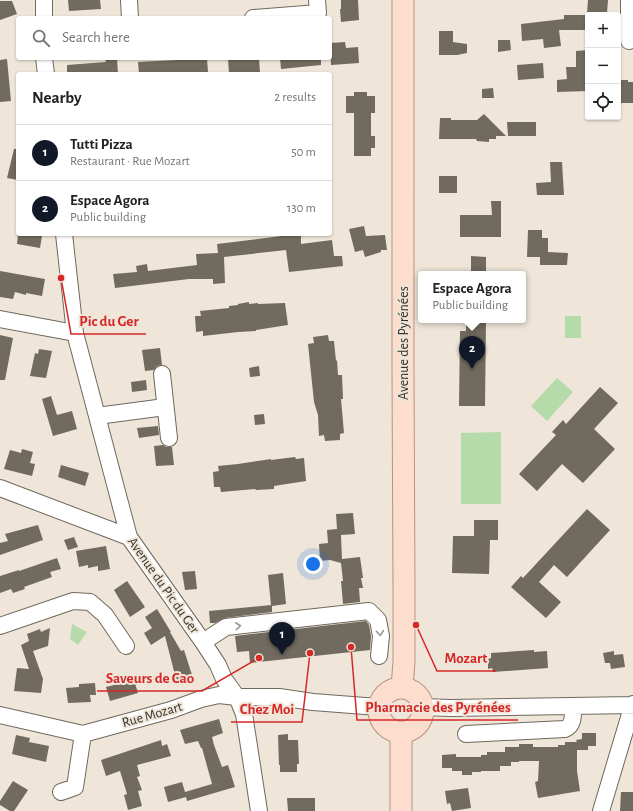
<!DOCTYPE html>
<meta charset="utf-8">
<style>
body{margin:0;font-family:"Alegreya Sans",sans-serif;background:#f6f6f6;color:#202124}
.controls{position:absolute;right:12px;top:12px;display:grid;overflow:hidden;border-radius:4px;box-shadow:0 1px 3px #0004}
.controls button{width:36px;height:36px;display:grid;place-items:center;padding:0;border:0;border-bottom:1px solid #e0e0e0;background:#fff;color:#202124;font:20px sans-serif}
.you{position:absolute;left:313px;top:564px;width:14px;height:14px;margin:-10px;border:3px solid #fff;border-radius:50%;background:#1a73e8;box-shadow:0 0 0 6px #1a73e833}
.badge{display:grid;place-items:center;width:26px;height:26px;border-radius:50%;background:#111827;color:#fff;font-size:13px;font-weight:700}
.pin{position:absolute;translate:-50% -33px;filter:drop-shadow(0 1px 2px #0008)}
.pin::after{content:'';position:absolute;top:21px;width:14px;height:12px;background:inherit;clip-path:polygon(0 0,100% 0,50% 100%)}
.popup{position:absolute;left:418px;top:271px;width:108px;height:52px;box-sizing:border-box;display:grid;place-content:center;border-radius:4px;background:#fff;filter:drop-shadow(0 1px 3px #0005);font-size:13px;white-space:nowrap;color:#757577}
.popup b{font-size:15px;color:#202124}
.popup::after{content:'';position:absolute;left:50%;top:100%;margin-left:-8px;border:8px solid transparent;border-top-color:#fff}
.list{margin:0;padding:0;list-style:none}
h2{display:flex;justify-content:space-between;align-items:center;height:52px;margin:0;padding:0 16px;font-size:17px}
h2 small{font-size:13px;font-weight:400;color:#757577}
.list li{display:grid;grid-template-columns:26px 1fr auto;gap:12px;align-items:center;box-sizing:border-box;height:56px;padding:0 16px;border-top:1px solid #e0e0e0}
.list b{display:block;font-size:15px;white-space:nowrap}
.list p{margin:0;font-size:13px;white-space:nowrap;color:#757577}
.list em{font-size:13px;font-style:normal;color:#757577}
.icon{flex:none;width:22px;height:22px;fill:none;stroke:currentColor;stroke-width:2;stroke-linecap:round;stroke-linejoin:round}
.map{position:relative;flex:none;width:633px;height:811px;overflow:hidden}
.search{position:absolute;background:#fff;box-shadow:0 1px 3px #0004;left:16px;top:16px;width:316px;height:44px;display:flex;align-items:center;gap:10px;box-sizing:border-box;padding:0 14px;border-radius:4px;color:#757577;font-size:15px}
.panel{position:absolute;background:#fff;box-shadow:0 1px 3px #0004;left:16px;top:72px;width:316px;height:164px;border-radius:4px}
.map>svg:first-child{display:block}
.green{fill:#b5dbaa}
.building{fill:#716a5f}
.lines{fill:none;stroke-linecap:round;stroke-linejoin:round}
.minor-casing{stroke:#6f685d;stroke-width:18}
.major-casing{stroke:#b69281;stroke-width:23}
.minor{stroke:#fff;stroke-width:16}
.major{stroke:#fdddce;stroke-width:21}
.oneway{stroke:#9a9896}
.labels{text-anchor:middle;stroke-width:4;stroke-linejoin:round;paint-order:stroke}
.street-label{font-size:14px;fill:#35322d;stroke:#efe6d9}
.leader{fill:none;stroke:#d62828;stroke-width:1.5}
.callout-dot{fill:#d62828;stroke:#efe6d9;stroke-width:1.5}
.callout-label{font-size:15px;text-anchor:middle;font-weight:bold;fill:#d62828;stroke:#efe6d9;stroke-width:4;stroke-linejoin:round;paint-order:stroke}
</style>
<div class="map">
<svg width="633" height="811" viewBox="0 0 633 811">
<rect width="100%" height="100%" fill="#efe6d9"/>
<path class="green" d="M565,316H581V338H565Z
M557,378L573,392L547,421L531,406Z
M501,432V504H461V433Z
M72,624L87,632L78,645L70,639Z"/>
<path class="building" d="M68,0H100L101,9L69,11Z
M341,0H358L359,20L341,22L340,9H341Z
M588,0H608L607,13H587Z
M0,1H12L17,14L0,20Z
M564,15H588V30H559L561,46L544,48L543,39L522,41L521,24L564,19Z
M439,31H453V42L467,44V53L457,55H439Z
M498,40H510L511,50L498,52Z
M345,42L346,48L358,47L359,63L331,65L330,43Z
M588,50V91L557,92V80L567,79L566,67H576V51Z
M117,58L118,74H67V65L106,62L105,59Z
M178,58H207L208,72L174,74H139L138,62L178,60Z
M228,58H259L260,73L229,74Z
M280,58H321V65L281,69Z
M7,59L11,101L0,102V60Z
M543,63L544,78L518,80L517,65Z
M618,80H628V82H633V103H618Z
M493,88L494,98H482V89Z
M354,92H367V96H375V113H371V136H375V148H371V156H354V113H346V96H354Z
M484,114L506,136H496V139H489V142L477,141L476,139H439L440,118H451V120H477Z
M507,122H536V136H508Z
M14,149H18V180L7,178Z
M550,162H562L564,195H537L536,183L551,182Z
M439,176H457V193H439Z
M491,201H501V237H460V215H492Z
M364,226L366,236L385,235L387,250H381V252L365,257L363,250L355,252L349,229Z
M528,230H542V238H548V252L568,253L567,265H540V257H527Z
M18,234H36L42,236L40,248L17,244Z
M297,234H301V244L332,240L334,256H342L343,266L289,272L286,250L224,257L225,283L213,284V279H189L115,288L113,274L137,272L136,266L147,264L148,271L197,265L196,254L218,253L217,244Z
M471,256L486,257V273L471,274Z
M0,271L45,279L42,296L26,293V295L15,292L13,299L0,297Z
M249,302V304L258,303V304L285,303L288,325L256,330V331L238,332L203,336V331L196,332L195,316H201L200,311L229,308V306L238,305V304Z
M466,320H486L485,406H459L460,331H466Z
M0,335L13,338L5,380H0Z
M328,335L329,341H334L336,361L337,360L338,375H342L343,399H341L344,433L340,434V440L325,441L324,435L319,436L318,415L314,402L308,344L314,343L313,337Z
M160,348L162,365L157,366L154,370L145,371L142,350Z
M39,349L52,351L46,378L30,376L35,353L38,354Z
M259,366L260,376L250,377L249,368Z
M146,380L147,390L132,392L131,382Z
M600,387L618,403L594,429L615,449L583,483L562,464L537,491L519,474L556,435L552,432L563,420L566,424Z
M51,396L57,415L72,411L77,429L53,436L42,399Z
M264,414L265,424L255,425L254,415Z
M158,426L159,435L139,438L137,428Z
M163,445L166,447H172L174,465L156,466L154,446Z
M22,449L33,452L30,463L35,464L32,476L4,469L10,450L21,453Z
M295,457L296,459L304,458L306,481L274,486V489L256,490L255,489L221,492L220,487H214L213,472L219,471L218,466L238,464L271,459V460Z
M61,465L89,473L85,486L58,477Z
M587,509L610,530L567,577L554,565L539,582L561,602L546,618L511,587L521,576L523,578Z
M353,513L355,534L341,535L342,559L360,557L363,578H361L363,588H359L360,602L343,604L341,581H343L341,563L330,560L320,561L319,544L328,543L327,530L337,529L336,514Z
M474,520H498V540H490L489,574L452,573L453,536H474Z
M38,525L43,540L0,555V543L8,541L5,534Z
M74,537L78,547L68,550L64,540Z
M106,546L110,569L98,571V566L88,568V565L79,567L76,551Z
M57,558L61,569L50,572L52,577L24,587L25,589L13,593L11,589L0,593V576L19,570V571Z
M195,571L197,589L185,590L182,572Z
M283,573L286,604L272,606V612L225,618L215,623H210L209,611L271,605L268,575Z
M127,581L145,607L130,617L114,590Z
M157,609L171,632H170L181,651L184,650L193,678L177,683L165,636L151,645L144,633L152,628L145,617Z
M366,621L369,625L371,636L370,650L250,663L249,651L237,652L235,636Z
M50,628L48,646L33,651L43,679L41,693L14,691L17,668L29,669L21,645L29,641L27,634L40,629L41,632Z
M534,650V652L547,651L548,668L493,672L492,668L488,669V659L491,658V653Z
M614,651V655L623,654L625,667L611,669L610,663H605L603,653Z
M134,680L138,693L110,701L106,687Z
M95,683L96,695H90L91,702L68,703L66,688L79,687V684Z
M219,719L223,733L212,737L214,745L222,767L228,765L235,787L187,801L186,797L168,802L164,787L182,782L185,792L212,784L202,748H201L198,741L185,744L180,730Z
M582,733H596V746H588V750H577V771L580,791L538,798L535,782L538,781L539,761H519V762H511V766H500V771H481V772H472V775H462V771H452V768H442V755L456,754V757H481V755H487V752H505V747H519V744H533V747H558V745H565V742H577L576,740L582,739Z
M288,734V740H298L299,764H297V772H280V765H279L278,735Z
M16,735L30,738L29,742L49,746L46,762L12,754Z
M161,740L162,746L167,744L171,756L137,765L140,776L137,777L142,790L138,791L142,806L128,810L124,795L127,794L120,771L106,776L101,760Z
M13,781L28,790L14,811H10L0,805V801Z
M468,788L471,808L452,811L450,803L447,804L445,791Z
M621,792H633V811H620Z
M287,798H315V811H288Z"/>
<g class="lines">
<g class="minor-casing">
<path id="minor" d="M129,0L130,18
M629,0V41
M44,18V0
M253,18L318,13L317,0
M44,58L46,74
M64,234L75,333L129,537L203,642L218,665L224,679L237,697L244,714L259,811
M0,319L75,333
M162,374L169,438
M97,416L165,407
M0,488L129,537
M0,626L73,601L90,602L105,615L126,646
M203,642L226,627L369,611L378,620L381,636L379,656
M424,707L450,708L633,705
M0,715L83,734L171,710L201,699L219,695L237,697H279L313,702L378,707
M466,734L565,729C574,725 573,715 573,707
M61,792L75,787L83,734
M601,811L633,704"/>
</g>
<g class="major-casing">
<path id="major" d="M402,687L404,662V587L403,371V0
M379 710a22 22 0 1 1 44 0a22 22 0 1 1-44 0Z
M401,733V811"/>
</g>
<use href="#minor" class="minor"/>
<use href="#major" class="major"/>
</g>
<defs><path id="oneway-chevron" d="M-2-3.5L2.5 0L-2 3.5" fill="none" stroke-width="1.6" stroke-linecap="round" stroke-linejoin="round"/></defs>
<g class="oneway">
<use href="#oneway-chevron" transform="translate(238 626) rotate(-6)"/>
<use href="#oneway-chevron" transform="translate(380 633) rotate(85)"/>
</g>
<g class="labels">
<g class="street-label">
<text transform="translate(403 343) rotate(-90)" y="5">Avenue des Pyrénées</text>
<text transform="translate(164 585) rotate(55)" y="5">Avenue du Pic du Ger</text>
<text transform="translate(152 714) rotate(-16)" y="5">Rue Mozart</text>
</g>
</g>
<path class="leader" d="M61 278L71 334H146M416 625L437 671H496M259 658L202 691H97M351 647L357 720H518M310 653L302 722H231"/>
<g class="callout-dot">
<circle cx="61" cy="278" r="4"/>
<circle cx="416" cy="625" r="4"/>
<circle cx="259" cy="658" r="4"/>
<circle cx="351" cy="647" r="4"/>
<circle cx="310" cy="653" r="4"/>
</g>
<g class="callout-label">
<text x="109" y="326">Pic du Ger</text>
<text x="466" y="663">Mozart</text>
<text x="150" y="683">Saveurs de Cao</text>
<text x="438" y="712">Pharmacie des Pyrénées</text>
<text x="267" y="714">Chez Moi</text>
</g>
</svg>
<div class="controls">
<button>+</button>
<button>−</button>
<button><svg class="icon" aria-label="locate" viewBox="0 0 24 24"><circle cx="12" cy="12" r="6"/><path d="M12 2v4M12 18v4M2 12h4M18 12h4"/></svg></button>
</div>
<div class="you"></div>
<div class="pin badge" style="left:282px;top:655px">1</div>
<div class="pin badge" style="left:472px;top:369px">2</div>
<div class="popup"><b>Espace Agora</b>Public building</div>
<div class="search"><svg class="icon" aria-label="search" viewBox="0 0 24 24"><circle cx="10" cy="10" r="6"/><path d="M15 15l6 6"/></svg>Search here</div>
<section class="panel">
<h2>Nearby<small>2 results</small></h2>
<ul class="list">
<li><span class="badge">1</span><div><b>Tutti Pizza</b><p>Restaurant · Rue Mozart</p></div><em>50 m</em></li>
<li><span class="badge">2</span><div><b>Espace Agora</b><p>Public building</p></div><em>130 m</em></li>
</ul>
</section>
</div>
